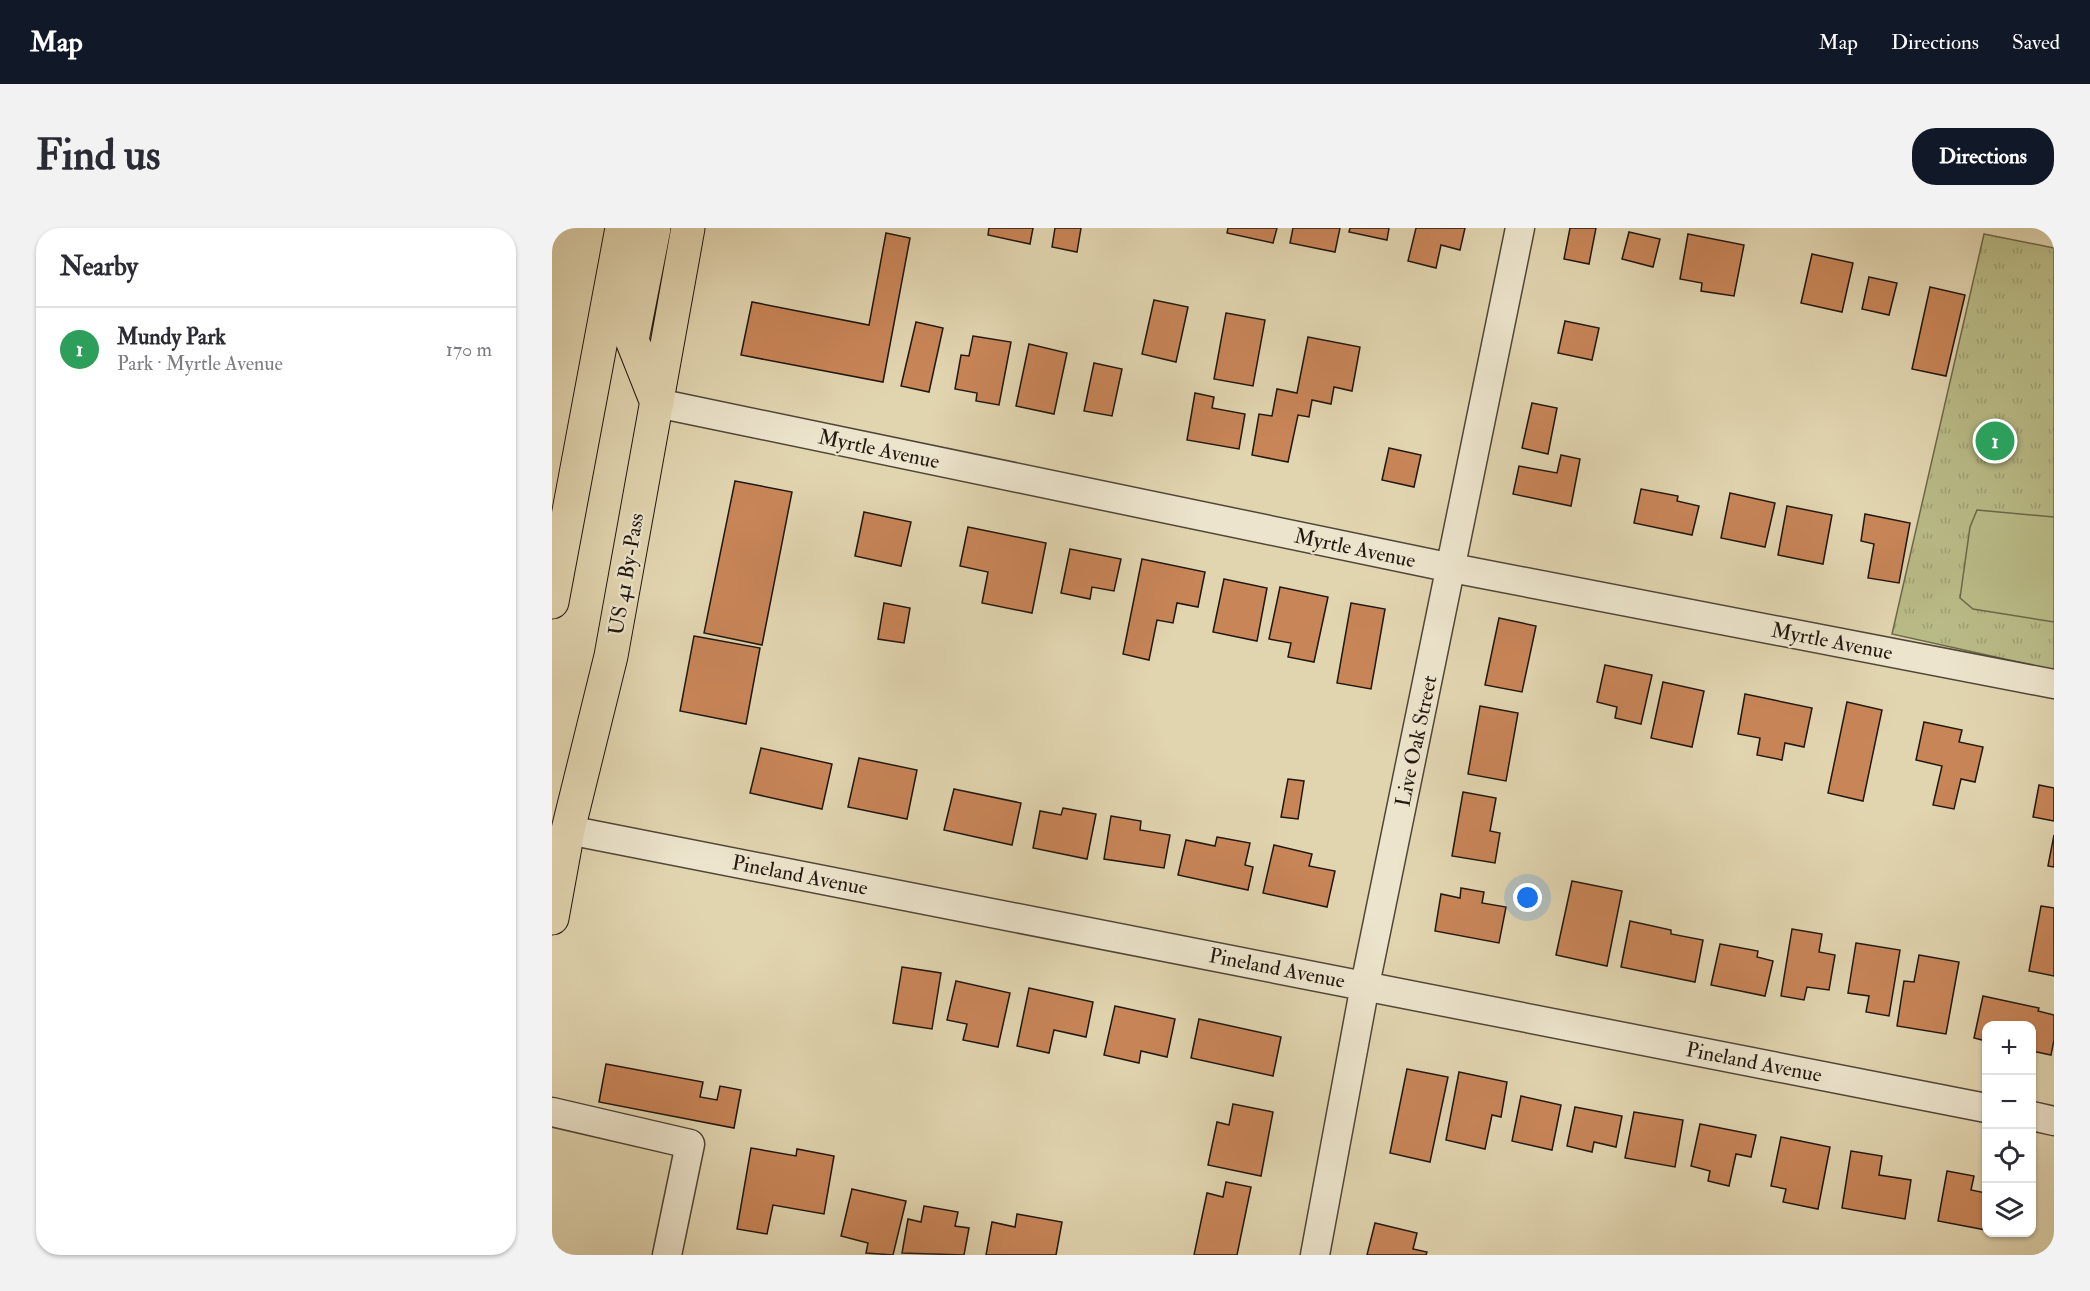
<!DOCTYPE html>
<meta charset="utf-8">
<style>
body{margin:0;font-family:"IM FELL Double Pica",serif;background:#f2f2f3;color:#2b2b33}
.controls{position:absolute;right:18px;bottom:18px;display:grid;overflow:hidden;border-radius:12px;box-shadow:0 2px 4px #0004}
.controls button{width:54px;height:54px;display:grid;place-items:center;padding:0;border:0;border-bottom:2px solid #e1e1e2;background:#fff;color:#2b2b33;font:30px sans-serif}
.you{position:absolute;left:976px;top:670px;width:21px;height:21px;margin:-15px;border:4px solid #fff;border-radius:50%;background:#1a73e8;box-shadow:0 0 0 9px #1a73e833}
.badge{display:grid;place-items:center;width:39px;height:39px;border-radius:50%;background:#111827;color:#fff;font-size:20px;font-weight:700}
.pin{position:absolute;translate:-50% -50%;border:3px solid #fff;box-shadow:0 2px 6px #0006}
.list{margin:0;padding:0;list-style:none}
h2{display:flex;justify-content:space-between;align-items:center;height:78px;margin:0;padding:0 24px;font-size:26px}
h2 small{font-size:20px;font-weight:400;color:#7c7c81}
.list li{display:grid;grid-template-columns:39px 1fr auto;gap:18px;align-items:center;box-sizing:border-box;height:84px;padding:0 24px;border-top:2px solid #e1e1e2}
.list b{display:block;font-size:22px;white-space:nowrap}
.list p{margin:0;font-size:20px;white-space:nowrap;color:#7c7c81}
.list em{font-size:20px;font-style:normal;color:#7c7c81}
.icon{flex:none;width:33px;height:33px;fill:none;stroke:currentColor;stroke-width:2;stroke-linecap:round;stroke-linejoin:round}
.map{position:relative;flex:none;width:1502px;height:1027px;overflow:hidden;border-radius:24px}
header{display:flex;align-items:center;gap:36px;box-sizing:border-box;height:84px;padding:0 30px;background:#111827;color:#fff}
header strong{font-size:28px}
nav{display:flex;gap:33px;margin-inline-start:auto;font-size:21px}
.intro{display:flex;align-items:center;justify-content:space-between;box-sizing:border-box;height:144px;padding:0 36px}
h1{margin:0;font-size:42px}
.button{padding:15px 27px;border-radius:24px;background:#111827;color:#fff;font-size:21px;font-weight:700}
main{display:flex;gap:36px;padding:0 36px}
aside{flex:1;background:#fff;border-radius:24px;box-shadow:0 2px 4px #0004}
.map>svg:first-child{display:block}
.park{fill:url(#park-tufts);stroke:#6c694b;stroke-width:1.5}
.pitch{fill:#b9bb87;stroke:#6c694b;stroke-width:1.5}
.building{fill:#c88558;stroke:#20170f;stroke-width:1.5}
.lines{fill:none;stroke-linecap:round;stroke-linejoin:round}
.minor-casing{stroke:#504637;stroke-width:31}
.major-casing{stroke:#20170f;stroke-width:35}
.minor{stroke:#ece4cc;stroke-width:28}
.major{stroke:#e1d5b0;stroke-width:33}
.labels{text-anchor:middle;stroke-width:4.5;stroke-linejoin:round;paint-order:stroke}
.street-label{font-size:21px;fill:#20170f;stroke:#ece4cc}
</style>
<header>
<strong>Map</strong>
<nav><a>Map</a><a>Directions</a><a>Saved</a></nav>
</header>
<div class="intro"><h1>Find us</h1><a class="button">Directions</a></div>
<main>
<aside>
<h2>Nearby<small></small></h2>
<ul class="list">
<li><span class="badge" style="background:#2e9e5b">1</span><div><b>Mundy Park</b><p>Park · Myrtle Avenue</p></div><em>170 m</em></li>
</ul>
</aside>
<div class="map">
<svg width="1502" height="1027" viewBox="0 0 1502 1027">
<defs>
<pattern id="park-tufts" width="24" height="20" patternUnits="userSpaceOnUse" patternTransform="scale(1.5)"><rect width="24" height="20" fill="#b9bb87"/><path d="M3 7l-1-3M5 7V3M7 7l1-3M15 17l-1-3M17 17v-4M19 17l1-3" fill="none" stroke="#9fa073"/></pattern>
</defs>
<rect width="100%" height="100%" fill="#e1d5b0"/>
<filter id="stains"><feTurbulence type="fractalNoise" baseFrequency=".00333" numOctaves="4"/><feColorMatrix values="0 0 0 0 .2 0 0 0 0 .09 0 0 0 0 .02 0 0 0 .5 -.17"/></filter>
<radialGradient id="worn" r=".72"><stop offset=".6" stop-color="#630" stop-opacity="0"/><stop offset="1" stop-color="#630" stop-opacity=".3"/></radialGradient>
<path class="park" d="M1432,6L1502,20V442L1340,406Z"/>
<path class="pitch" d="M1425,282L1502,289V394L1421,381L1408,370L1418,299Z"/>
<path class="building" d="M437,0H481L478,16L436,7Z
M503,0H529L525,24L500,19Z
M676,0H725L721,15L675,5Z
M741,0H788L783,24L738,15Z
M798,0H837L835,12L797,4Z
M864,0H913L908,22L889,17L884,40L856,33Z
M1018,0H1044L1037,36L1012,31Z
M1077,4L1108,11L1101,39L1070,31Z
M334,5L358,10L331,154L189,127L200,74L317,97Z
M1136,6L1192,17L1182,68L1149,63L1150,55L1128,51Z
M1260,26L1301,35L1290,84L1249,75Z
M1317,49L1345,55L1337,87L1310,81Z
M1378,59L1413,67L1394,148L1360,141Z
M602,72L636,79L624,134L590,126Z
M674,85L713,92L701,158L662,151Z
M1013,93L1047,100L1040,132L1006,125Z
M364,94L391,100L377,164L349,158Z
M421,108L459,114L447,177L424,173L425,165L403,161L409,127L417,128Z
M756,109L808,119L800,163L782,159L779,176L760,172L757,189L746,187L736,234L700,227L707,186L720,188L725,161L745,165Z
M477,116L515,125L502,186L464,178Z
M542,135L570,141L560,188L532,183Z
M643,165L662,169L660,180L693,186L687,221L635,212Z
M980,175L1005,180L996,226L970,220Z
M837,220L869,227L862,259L830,252Z
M1009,227L1028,231L1019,278L961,266L967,238L1005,245Z
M183,253L240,264L210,417L152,405Z
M1089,261L1126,268L1125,273L1147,278L1140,307L1082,295Z
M1178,265L1223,275L1213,319L1169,310Z
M1235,278L1280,287L1271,336L1226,327Z
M312,284L359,294L349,338L303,328Z
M1313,286L1358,295L1347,355L1316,350L1322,316L1309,313Z
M416,299L494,315L480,385L430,375L436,344L408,338Z
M518,321L569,331L562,363L540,359L538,371L509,365Z
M590,331L653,344L646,379L625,375L621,395L605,392L597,432L571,426Z
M672,351L715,360L705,413L661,404Z
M728,359L776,369L762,434L736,429L739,415L717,411Z
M332,375L358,380L352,415L326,411Z
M799,375L833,381L819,461L785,455Z
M947,390L984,398L970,464L933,457Z
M142,408L208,420L194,496L128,483Z
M1053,437L1100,447L1089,496L1063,490L1065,479L1045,474Z
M1111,454L1152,463L1140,519L1099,510Z
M1193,466L1260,480L1252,519L1233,515L1230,532L1205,527L1208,510L1186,506Z
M1295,474L1330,482L1311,573L1276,565Z
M928,478L966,485L954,553L916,546Z
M1372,494L1410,502L1407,514L1431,519L1423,554L1409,551L1402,581L1381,577L1390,538L1364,532Z
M209,520L280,536L270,581L198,565Z
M307,530L365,542L355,591L296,579Z
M736,551L752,553L746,591L729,589Z
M1487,557L1502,560V593L1481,589Z
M402,561L469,575L460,617L392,602Z
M911,564L944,570L938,603L948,605L943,635L900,628Z
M511,580L544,586L535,631L481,620L488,583L509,587Z
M559,588L589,593L588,602L618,607L612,640L552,631Z
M1502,607V639L1496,638Z
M665,609L698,615L693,637L701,639L696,662L626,647L634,612L663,618Z
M722,617L760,626L757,638L783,643L775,679L711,665Z
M1020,653L1070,663L1055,738L1004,727Z
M909,660L932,664L930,675L954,679L947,715L883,703L889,666L908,670Z
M1489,678L1502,680V748L1477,743Z
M1078,693L1119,702V706L1151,712L1143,754L1069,739Z
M1240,701L1270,706L1267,724L1283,727L1277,762L1255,759L1252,772L1229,768Z
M1304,715L1348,722L1337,788L1314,784L1317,768L1296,765Z
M1168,716L1206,723L1205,729L1221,733L1213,768L1159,757Z
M1367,727L1407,734L1394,806L1345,798L1352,753L1362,754Z
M350,739L389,745L380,801L341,795Z
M404,753L458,765L446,819L411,812L415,796L395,792Z
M477,760L541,774L534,809L502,802L497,825L465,818Z
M1431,768L1487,780L1486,783L1502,787V812L1499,827L1480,823V798H1434V813L1422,810Z
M563,778L623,791L615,829L589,823L587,835L552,827Z
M647,791L729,809L721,848L639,830Z
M54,836L151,854L148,869L165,872L168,858L189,862L182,900L47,874Z
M855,841L896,849L878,934L838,925Z
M907,844L955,854L949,889L940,887L933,921L894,912Z
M969,868L1009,877L1000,922L960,913Z
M681,876L721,884L709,948L656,937L665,894L677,897Z
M1023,879L1070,888L1064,919L1042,914L1040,924L1015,918Z
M1082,884L1131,892L1123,939L1073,930Z
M1148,896L1204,907L1199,929L1184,926L1177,958L1156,953L1158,943L1139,938Z
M1229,909L1278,919L1266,981L1231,974L1234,961L1219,958Z
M199,920L244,928L245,921L282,928L272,986L221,977L215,1006L185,1001Z
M1299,923L1330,928L1327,947L1359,952L1353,991L1290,980Z
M1395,943L1422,948L1419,962L1434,965V1002L1386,993Z
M674,954L699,959L685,1027H642L655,965L671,969Z
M300,961L354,973L341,1027L314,1025L316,1015L289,1008Z
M372,978L406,984L403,998L417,1000L412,1027L350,1025L356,991L369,994Z
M465,986L510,994L504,1027H434L440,994L463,999Z
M823,995L865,1005L861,1021L875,1024L874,1027H815Z"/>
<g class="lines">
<g class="minor-casing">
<path id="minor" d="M105,175L900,340L1502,456
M16,602L1434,880
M0,884L138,916L115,1027
M1480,888L1502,893
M763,1027L813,757L968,0"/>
</g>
<g class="major-casing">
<path id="major" d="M102,0L80,112L105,175
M0,374L70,0
M0,690L16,602L59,428L136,0"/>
</g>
<use href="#minor" class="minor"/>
<use href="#major" class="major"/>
</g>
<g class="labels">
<g class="street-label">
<text transform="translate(327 221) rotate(12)" y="7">Myrtle Avenue</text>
<text transform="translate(803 320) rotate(12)" y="7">Myrtle Avenue</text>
<text transform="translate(74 346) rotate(-80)" y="7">US 41 By-Pass</text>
<text transform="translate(1280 413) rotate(11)" y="7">Myrtle Avenue</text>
<text transform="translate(864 513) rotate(-78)" y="7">Live Oak Street</text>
<text transform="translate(248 647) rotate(11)" y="7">Pineland Avenue</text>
<text transform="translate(725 740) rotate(11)" y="7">Pineland Avenue</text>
<text transform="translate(1202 834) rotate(11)" y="7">Pineland Avenue</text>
</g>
</g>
<rect width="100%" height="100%" filter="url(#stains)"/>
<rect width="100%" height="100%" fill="url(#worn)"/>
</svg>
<div class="controls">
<button>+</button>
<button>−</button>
<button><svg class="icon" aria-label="locate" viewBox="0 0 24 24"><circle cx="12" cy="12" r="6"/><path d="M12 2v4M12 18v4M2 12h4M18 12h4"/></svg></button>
<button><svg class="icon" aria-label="layers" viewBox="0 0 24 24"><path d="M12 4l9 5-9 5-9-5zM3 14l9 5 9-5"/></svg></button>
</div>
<div class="you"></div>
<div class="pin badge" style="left:1443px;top:213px;background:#2e9e5b">1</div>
</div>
</main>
